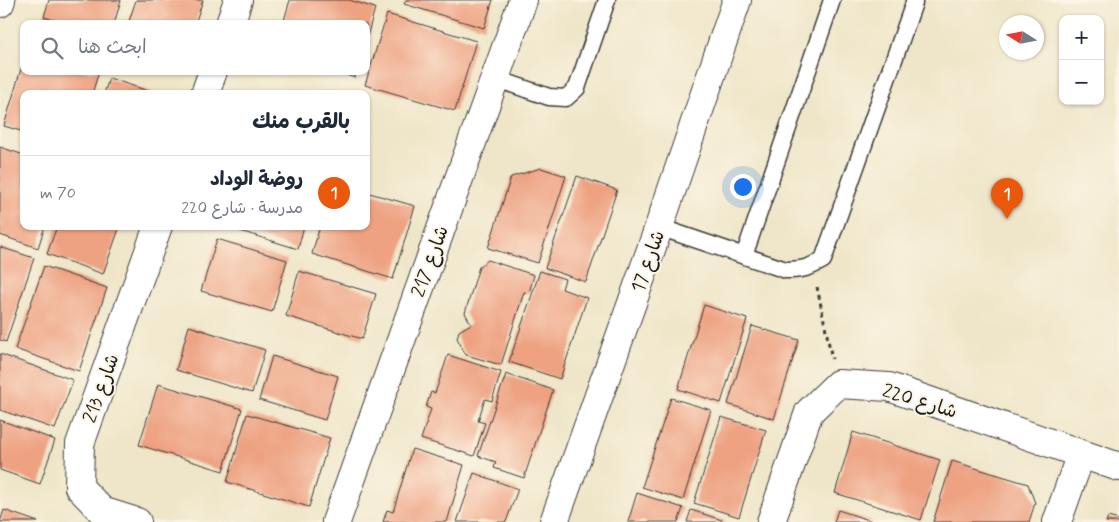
<!DOCTYPE html>
<html lang="ar">
<meta charset="utf-8">
<style>
body{margin:0;font-family:Mynerve,"Playpen Sans Arabic",sans-serif;background:#f6f6f7;color:#1f2937;direction:rtl}
.controls{position:absolute;right:15px;top:15px;display:grid;overflow:hidden;border-radius:10px;box-shadow:0 1px 4px #0004}
.controls button{width:45px;height:45px;display:grid;place-items:center;padding:0;border:0;border-bottom:1px solid #e0e1e3;background:#fff;color:#1f2937;font:25px sans-serif}
.compass{position:absolute;left:999px;top:15px;width:45px;height:45px;border-radius:50%;background:#fff;box-shadow:0 1px 4px #0004;rotate:281deg}
.you{position:absolute;left:742px;top:186px;width:18px;height:18px;margin:-12px;border:4px solid #fff;border-radius:50%;background:#1a73e8;box-shadow:0 0 0 8px #1a73e833}
.badge{display:grid;place-items:center;width:32px;height:32px;border-radius:50%;background:#ea580c;color:#fff;font-size:16px;font-weight:700}
.pin{position:absolute;translate:-50% -41px;filter:drop-shadow(0 1px 2px #0008)}
.pin::after{content:'';position:absolute;top:26px;width:18px;height:15px;background:inherit;clip-path:polygon(0 0,100% 0,50% 100%)}
.list{margin:0;padding:0;list-style:none}
h2{display:flex;justify-content:space-between;align-items:center;height:65px;margin:0;padding:0 20px;font-size:21px}
h2 small{font-size:16px;font-weight:400;color:#747a83}
.list li{display:grid;grid-template-columns:32px 1fr auto;gap:15px;align-items:center;box-sizing:border-box;height:75px;padding:0 20px;border-top:1px solid #e0e1e3}
.list b{display:block;font-size:19px;white-space:nowrap}
.list p{margin:0;font-size:16px;white-space:nowrap;color:#747a83}
.list em{font-size:16px;font-style:normal;color:#747a83}
.icon{flex:none;width:28px;height:28px;fill:none;stroke:currentColor;stroke-width:2;stroke-linecap:round;stroke-linejoin:round}
.map{position:relative;flex:none;width:1119px;height:522px;overflow:hidden;direction:ltr}
.search{position:absolute;background:#fff;box-shadow:0 1px 4px #0004;left:20px;top:20px;width:350px;height:55px;display:flex;align-items:center;gap:12px;box-sizing:border-box;padding:0 18px;border-radius:10px;color:#747a83;font-size:19px}
.panel{position:absolute;background:#fff;box-shadow:0 1px 4px #0004;left:20px;top:90px;width:350px;height:140px;border-radius:10px;direction:rtl}
.map>svg:first-child{display:block}
.building{fill:#eea282}
.lines{fill:none;stroke-linecap:round;stroke-linejoin:round}
.lane-casing{stroke:#3c3a36;stroke-width:19}
.street-casing{stroke:#3c3a36;stroke-width:30}
.path{stroke:#3c3a36;stroke-width:3;stroke-dasharray:4 4;stroke-linecap:butt}
.lane{stroke:#fff;stroke-width:16}
.street{stroke:#fff;stroke-width:28}
.labels{text-anchor:middle;stroke-width:4;stroke-linejoin:round;paint-order:stroke}
.street-label{font-size:19px;fill:#1c1c1c;stroke:#fcf5e5}
</style>
<div class="map">
<svg width="1119" height="522" viewBox="0 0 1119 522">
<rect width="100%" height="100%" fill="#fcf5e5"/>
<filter id="ink" filterUnits="userSpaceOnUse"><feTurbulence type="fractalNoise" baseFrequency=".02" numOctaves="2"/><feDisplacementMap in="SourceGraphic" scale="10" xChannelSelector="R" yChannelSelector="G"/><feConvolveMatrix kernelMatrix="1 2 1 2 8 2 1 2 1" color-interpolation-filters="sRGB"/></filter>
<filter id="wash" filterUnits="userSpaceOnUse"><feTurbulence type="fractalNoise" baseFrequency=".0096" numOctaves="4" result="noise"/><feDisplacementMap in="SourceGraphic" scale="20" xChannelSelector="R" yChannelSelector="G"/><feGaussianBlur stdDeviation="1.12" result="paint"/><feColorMatrix in="noise" values="0 0 0 0 0 0 0 0 0 0 0 0 0 0 0 0 0 1.4 0 .05"/><feComposite in="paint" operator="in"/></filter>
<g filter="url(#wash)">
<rect width="100%" height="100%" fill="#efe6c9"/>
<g id="blocks">
<path class="building" d="M49,0H121L114,24H67L44,17Z
M136,0H203L195,24H128Z
M290,0H349L375,8L367,37L366,24H283Z
M406,0H493L484,28L404,4Z
M387,14L476,41L455,111L365,85Z
M23,62L24,71H99L92,94H24V132L4,126Z
M335,71H356L355,78Z
M109,78L154,93V94H104Z
M0,147L24,155V226H45L38,248L0,235Z
M541,168L566,176L538,263L488,248L511,177Z
M577,176L617,190L586,282L545,268Z
M366,192L415,206L393,279L312,254L320,226H366Z
M57,226H120L103,274L47,254Z
M224,226H304L298,249Z
M217,239L287,260L272,312L201,291Z
M0,247L34,258L6,342L0,340Z
M488,260L534,275L529,293L524,292L501,365L466,355L457,338L459,331L471,324L465,313L479,267Z
M44,266L107,288L79,371L15,349Z
M299,271L376,294L362,339L286,316Z
M540,271L565,279L562,289L587,298L560,379L509,362Z
M704,305L747,319L721,403L678,389Z
M189,326L265,350L252,393L176,370Z
M752,326L799,340L774,419L728,404Z
M0,354L73,380L55,429L0,410Z
M448,355L501,372L492,401L485,399L478,421L485,423L474,456L421,439L431,409L426,407L431,392L435,393Z
M272,356L338,376L325,420L259,400Z
M506,374L553,390L524,478L494,468L496,462L478,456Z
M158,384L242,409L223,471L139,445Z
M671,398L711,410L683,500L642,487Z
M247,414L330,438L309,507L227,482Z
M721,417L766,430L739,517L694,503Z
M0,420L55,440L40,484L0,470Z
M853,432L940,460L921,520L835,493Z
M412,449L464,465L447,522H383L387,510L393,512Z
M952,461L1028,484L1035,503L1029,522H933Z
M474,473L518,489L506,522H457Z
M637,493L683,508L678,522H628Z
M4,510L38,522H0Z
M691,510L728,522H687Z
M838,510L875,522H834Z
M1108,517L1119,520V522H1106Z"/>
</g>
</g>
<g filter="url(#ink)">
<use href="#blocks" fill-opacity="0" stroke="#3c3a36" stroke-width="1"/>
<g class="lines">
<g class="lane-casing">
<path id="lane" d="M494,78L549,97L566,98L577,88L607,0
M659,227L786,270C802,270 809,268 823,260L914,3V0
M744,256L832,0"/>
</g>
<g class="street-casing">
<path id="street" d="M0,3L1,0
M230,24L238,0
M205,94L213,71
M137,522L102,511L79,487L80,444L158,226
M336,522L523,0
M554,522L659,227L737,0
M771,522L809,412L838,384L889,387L1119,467
M1057,522L1081,454"/>
</g>
<path class="path" d="M817,287L832,359"/>
<use href="#lane" class="lane"/>
<use href="#street" class="street"/>
</g>
</g>
<g class="labels">
<g class="street-label">
<text transform="translate(429 261) rotate(-70)" y="7">شارع 217</text>
<text transform="translate(647 261) rotate(-70)" y="7">شارع 17</text>
<text transform="translate(100 388) rotate(-70)" y="7">شارع 213</text>
<text transform="translate(920 400) rotate(17)" y="7">شارع 220</text>
</g>
</g>
</svg>
<div class="controls">
<button>+</button>
<button>−</button>
</div>
<svg class="compass" viewBox="-18 -18 36 36"><path d="M0-13l5 13h-10z" fill="#e53935"/><path d="M0 13l5-13h-10z" fill="#747a83"/></svg>
<div class="you"></div>
<div class="pin badge" style="left:1007px;top:219px">1</div>
<div class="search"><svg class="icon" aria-label="search" viewBox="0 0 24 24"><circle cx="10" cy="10" r="6"/><path d="M15 15l6 6"/></svg>ابحث هنا</div>
<section class="panel">
<h2>بالقرب منك<small></small></h2>
<ul class="list">
<li><span class="badge">1</span><div><b>روضة الوداد</b><p>مدرسة · شارع 220</p></div><em>70 m</em></li>
</ul>
</section>
</div>
